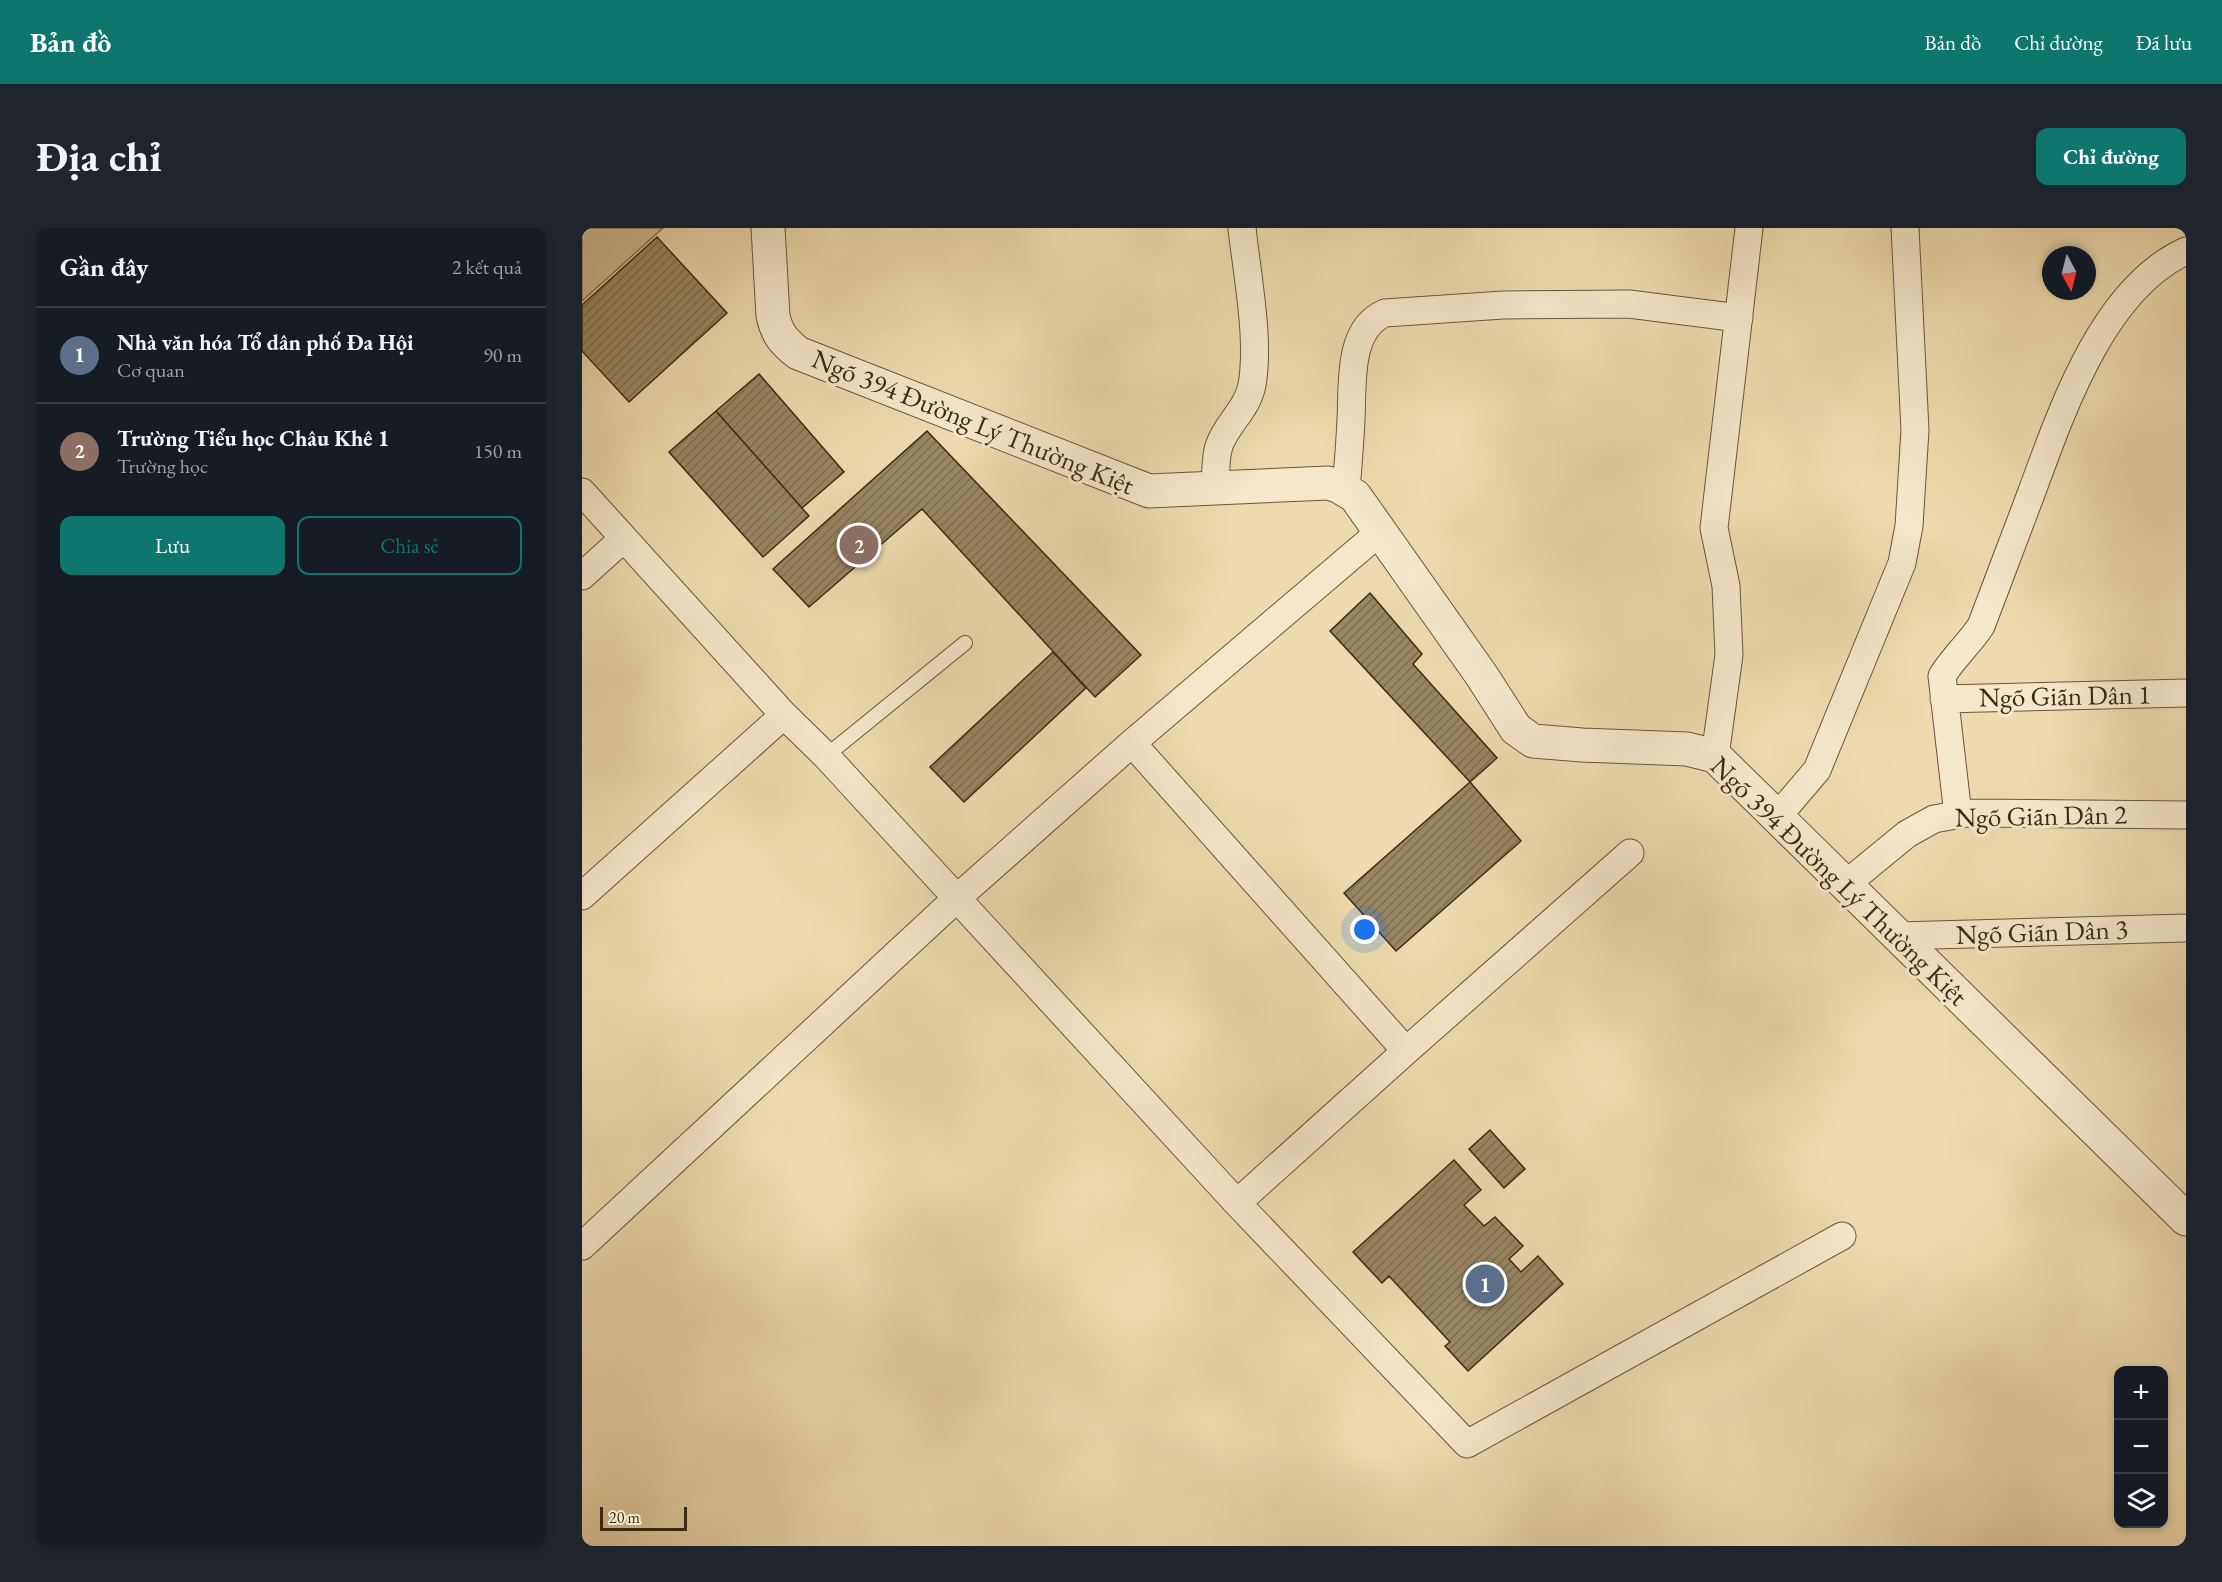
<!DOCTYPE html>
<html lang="vi">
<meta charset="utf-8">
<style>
body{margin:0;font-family:"EB Garamond",serif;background:#20242c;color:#f1f3f6}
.controls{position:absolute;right:18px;bottom:18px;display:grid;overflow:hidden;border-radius:12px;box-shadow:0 3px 9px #0003}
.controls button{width:54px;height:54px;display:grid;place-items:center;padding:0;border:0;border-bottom:2px solid #363941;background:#171b24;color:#f1f3f6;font:30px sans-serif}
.compass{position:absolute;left:1460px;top:18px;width:54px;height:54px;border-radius:50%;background:#171b24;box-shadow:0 3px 9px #0003;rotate:173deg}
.scale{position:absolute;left:18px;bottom:15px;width:87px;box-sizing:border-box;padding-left:6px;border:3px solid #3d2a12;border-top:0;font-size:16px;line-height:21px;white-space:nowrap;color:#3d2a12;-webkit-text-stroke:4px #f4e7ca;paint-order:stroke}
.you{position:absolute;left:783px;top:702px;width:21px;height:21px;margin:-15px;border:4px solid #fff;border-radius:50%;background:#1a73e8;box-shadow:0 0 0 9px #1a73e833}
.badge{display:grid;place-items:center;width:39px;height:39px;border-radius:50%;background:#0f766e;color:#fff;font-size:20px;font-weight:700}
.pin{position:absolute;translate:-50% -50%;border:3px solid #fff;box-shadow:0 2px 6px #0006}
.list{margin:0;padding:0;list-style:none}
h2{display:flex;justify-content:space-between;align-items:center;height:78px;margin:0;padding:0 24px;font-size:26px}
h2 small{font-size:20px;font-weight:400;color:#9ea1a6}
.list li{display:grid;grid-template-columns:39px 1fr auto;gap:18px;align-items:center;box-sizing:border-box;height:96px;padding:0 24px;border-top:2px solid #363941}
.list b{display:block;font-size:22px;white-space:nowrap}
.list p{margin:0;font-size:20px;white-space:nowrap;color:#9ea1a6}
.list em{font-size:20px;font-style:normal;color:#9ea1a6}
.actions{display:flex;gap:12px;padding:18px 24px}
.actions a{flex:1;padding:14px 0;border:2px solid #0f766e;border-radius:12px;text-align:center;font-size:21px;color:#0f766e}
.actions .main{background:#0f766e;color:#fff}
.icon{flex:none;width:33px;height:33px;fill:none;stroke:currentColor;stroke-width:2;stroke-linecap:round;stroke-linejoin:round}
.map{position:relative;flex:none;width:1604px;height:1318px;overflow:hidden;border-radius:12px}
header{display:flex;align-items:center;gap:36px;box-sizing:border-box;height:84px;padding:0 30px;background:#0f766e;color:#fff}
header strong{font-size:28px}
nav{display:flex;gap:33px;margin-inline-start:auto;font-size:21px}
.intro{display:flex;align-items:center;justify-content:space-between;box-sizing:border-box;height:144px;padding:0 36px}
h1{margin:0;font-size:42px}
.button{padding:15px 27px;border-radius:12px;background:#0f766e;color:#fff;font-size:21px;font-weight:700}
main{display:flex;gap:36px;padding:0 36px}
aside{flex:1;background:#171b24;border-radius:12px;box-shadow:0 3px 9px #0003}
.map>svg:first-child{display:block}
.park{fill:#d0bc93;stroke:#867352;stroke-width:1.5}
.building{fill:url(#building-hatch);stroke:#3d2a12;stroke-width:1.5}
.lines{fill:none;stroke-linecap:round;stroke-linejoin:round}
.service-casing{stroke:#695639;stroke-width:16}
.minor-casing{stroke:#695639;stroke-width:29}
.tertiary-casing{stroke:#695639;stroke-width:35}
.service{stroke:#f4e7ca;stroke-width:14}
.minor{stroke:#f4e7ca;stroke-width:27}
.tertiary{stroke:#f4e7ca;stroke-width:33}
.labels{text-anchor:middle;stroke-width:6;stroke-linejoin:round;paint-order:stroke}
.street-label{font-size:27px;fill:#3d2a12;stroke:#f4e7ca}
</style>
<header>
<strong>Bản đồ</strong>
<nav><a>Bản đồ</a><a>Chỉ đường</a><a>Đã lưu</a></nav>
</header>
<div class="intro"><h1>Địa chỉ</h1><a class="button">Chỉ đường</a></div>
<main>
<aside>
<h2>Gần đây<small>2 kết quả</small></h2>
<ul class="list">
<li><span class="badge" style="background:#5c6f8a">1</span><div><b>Nhà văn hóa Tổ dân phố Đa Hội</b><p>Cơ quan</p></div><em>90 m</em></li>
<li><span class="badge" style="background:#8d6e63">2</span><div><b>Trường Tiểu học Châu Khê 1</b><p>Trường học</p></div><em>150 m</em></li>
</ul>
<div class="actions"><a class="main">Lưu</a><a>Chia sẻ</a></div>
</aside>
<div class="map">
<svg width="1604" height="1318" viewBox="0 0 1604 1318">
<defs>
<pattern id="building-hatch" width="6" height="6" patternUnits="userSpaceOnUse" patternTransform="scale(1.5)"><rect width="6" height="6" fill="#998663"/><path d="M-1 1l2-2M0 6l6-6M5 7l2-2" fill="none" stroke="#7e6e50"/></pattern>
</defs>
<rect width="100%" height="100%" fill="#eedaae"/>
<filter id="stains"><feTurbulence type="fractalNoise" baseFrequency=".00333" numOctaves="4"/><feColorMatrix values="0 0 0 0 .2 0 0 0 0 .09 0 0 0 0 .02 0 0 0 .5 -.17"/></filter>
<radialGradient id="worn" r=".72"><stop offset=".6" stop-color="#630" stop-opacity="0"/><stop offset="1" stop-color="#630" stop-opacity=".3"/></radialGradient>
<path class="park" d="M0,0H81L0,73Z"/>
<path class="building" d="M75,9L145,85L47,174L0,123V77Z
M177,146L262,244L220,280L134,183Z
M134,183L227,288L181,329L87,224Z
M345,203L559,427L513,469L340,281L227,379L191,341Z
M788,365L840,426L831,436L915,530L888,554L748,403Z
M471,424L504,460L382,574L348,539Z
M888,554L939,613L814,723L762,665Z
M908,902L943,941L922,960L887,921Z
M872,932L899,962L882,977L902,998L913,989L941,1018L927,1031L939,1044L956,1028L981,1056L886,1143L863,1118L868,1114L807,1048L800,1055L771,1024Z"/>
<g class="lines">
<g class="service-casing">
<path id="service" d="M244,528L383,415"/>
</g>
<g class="minor-casing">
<path id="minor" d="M633,259C634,246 633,230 637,218C645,195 665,182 670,157C678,111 665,47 660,0
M764,262C766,238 768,215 769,191C771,157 765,101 803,85L921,77L1047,76L1157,90
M0,264L202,487L244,528L655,975L885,1216L1260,1008
M0,348L41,311
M1362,471L1604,465
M550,515L824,823
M1133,528L1147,427L1144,358L1132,300L1167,0
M1376,587L1360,448C1371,430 1387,416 1399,398C1416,354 1432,310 1449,266C1479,185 1520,61 1604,23
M1195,589L1235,542L1320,335L1327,298L1333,202L1323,0
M1264,656L1325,606L1352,591L1385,585L1604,587
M0,668L202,487
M1316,708L1604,700
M655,975L824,823L1048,625
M0,1018L374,671L550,515L799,303"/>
</g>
<g class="tertiary-casing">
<path id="tertiary" d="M186,0L191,88C195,106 202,114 216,125L567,263L746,255L756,258L773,268L900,448L934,501L951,513L1000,517L1105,521L1133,528L1604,991"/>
</g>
<use href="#service" class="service"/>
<use href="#minor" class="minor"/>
<use href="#tertiary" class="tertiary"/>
</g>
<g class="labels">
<g class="street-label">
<text transform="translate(391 194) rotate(22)" y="9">Ngõ 394 Đường Lý Thường Kiệt</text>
<text transform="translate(1483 468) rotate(-1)" y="9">Ngõ Giãn Dân 1</text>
<text transform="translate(1459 588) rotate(-1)" y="9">Ngõ Giãn Dân 2</text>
<text transform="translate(1257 653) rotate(44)" y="9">Ngõ 394 Đường Lý Thường Kiệt</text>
<text transform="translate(1460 704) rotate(-2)" y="9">Ngõ Giãn Dân 3</text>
</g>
</g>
<rect width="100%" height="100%" filter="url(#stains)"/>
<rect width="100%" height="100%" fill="url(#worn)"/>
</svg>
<div class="controls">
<button>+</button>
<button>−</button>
<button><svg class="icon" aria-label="layers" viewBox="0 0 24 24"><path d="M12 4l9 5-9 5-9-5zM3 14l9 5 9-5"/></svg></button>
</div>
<svg class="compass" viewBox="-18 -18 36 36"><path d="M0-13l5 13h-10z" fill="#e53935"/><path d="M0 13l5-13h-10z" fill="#9ea1a6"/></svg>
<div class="scale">20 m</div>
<div class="you"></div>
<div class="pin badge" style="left:903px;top:1056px;background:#5c6f8a">1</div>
<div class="pin badge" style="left:277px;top:317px;background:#8d6e63">2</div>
</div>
</main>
